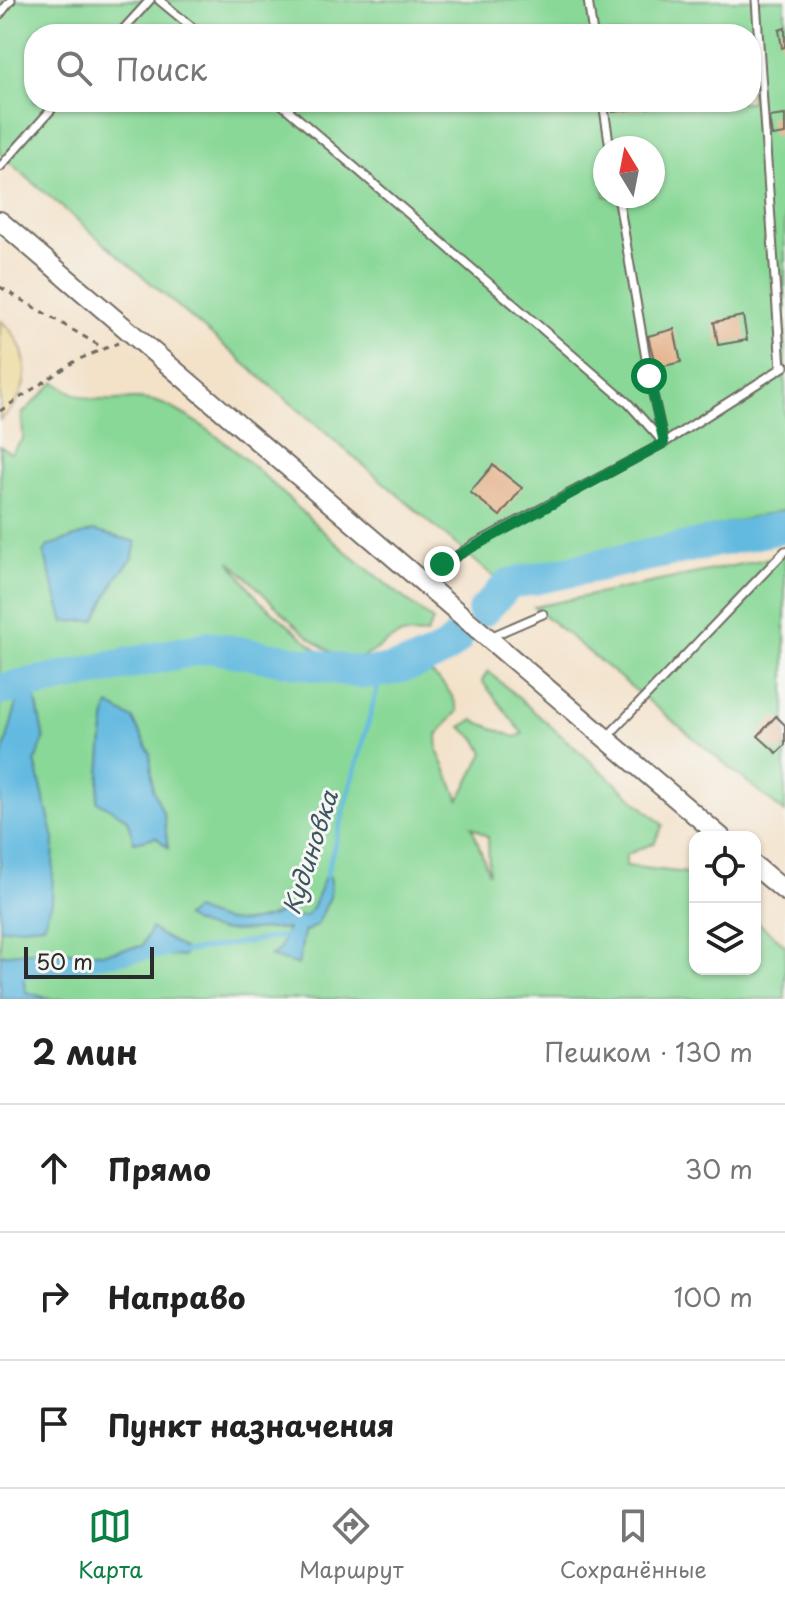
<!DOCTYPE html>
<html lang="ru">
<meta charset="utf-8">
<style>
body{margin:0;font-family:"Playpen Sans",sans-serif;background:#f6f6f6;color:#222}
.controls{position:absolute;right:24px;bottom:24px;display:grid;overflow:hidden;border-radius:16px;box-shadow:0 2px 6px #0004}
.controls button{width:72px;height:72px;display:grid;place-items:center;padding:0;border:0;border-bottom:2px solid #e0e0e0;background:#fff;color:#222;font:40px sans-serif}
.compass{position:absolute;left:593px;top:136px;width:72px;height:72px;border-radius:50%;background:#fff;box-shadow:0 2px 6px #0004;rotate:350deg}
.scale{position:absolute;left:24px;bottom:20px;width:130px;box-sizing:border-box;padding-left:8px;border:4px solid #2b2b2b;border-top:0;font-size:22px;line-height:28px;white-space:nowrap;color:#2b2b2b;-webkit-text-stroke:6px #f6f6f2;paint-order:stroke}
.stop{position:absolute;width:24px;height:24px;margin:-18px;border:6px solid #0b8043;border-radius:50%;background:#fff}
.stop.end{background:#0b8043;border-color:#fff;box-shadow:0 2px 8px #0008}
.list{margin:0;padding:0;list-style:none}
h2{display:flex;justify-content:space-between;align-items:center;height:104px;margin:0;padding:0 32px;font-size:34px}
h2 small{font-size:26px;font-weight:400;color:#767676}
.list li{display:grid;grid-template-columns:52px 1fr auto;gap:24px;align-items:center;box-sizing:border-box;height:128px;padding:0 32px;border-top:2px solid #e0e0e0}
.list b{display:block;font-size:30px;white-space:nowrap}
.list em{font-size:26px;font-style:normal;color:#767676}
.icon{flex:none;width:44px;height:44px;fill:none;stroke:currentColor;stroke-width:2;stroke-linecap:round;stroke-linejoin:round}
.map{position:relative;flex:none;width:785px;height:999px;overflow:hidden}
.search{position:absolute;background:#fff;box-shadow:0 2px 6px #0004;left:24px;right:24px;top:24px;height:88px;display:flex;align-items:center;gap:20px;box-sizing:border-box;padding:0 28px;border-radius:32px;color:#767676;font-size:30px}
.sheet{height:488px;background:#fff}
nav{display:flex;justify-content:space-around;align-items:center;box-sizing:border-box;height:112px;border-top:2px solid #e0e0e0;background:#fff;font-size:22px;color:#767676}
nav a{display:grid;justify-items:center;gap:4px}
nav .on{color:#0b8043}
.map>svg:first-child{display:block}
.green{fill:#89d897;stroke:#5a8261;stroke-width:2;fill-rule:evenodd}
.sand{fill:#eeda9e;stroke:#8c8264;stroke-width:2}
.water{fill:#64bae0;stroke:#487286;stroke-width:2}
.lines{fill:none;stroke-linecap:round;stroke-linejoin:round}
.stream{stroke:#64bae0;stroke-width:5}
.river{stroke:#64bae0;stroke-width:32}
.building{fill:#e6b690}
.service-casing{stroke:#716b62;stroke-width:11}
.tertiary-casing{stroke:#716b62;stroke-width:22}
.path{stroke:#716b62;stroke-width:3;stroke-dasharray:6 6;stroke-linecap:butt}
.service{stroke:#fff;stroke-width:7}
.tertiary{stroke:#fff;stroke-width:18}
.route{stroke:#0b8043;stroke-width:10}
.labels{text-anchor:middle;stroke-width:6;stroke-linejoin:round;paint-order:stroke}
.water-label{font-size:24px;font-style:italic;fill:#3c5661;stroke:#f6f6f2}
</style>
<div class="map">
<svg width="785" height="999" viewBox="0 0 785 999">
<rect width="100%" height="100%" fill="#f6f6f2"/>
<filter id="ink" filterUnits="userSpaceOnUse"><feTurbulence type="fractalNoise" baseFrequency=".0125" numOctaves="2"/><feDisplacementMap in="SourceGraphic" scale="16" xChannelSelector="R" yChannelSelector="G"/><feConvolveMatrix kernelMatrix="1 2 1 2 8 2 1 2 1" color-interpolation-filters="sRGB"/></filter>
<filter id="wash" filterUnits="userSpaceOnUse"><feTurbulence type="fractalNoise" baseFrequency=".006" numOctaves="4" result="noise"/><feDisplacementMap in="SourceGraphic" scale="32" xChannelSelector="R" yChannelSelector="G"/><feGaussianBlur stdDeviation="1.8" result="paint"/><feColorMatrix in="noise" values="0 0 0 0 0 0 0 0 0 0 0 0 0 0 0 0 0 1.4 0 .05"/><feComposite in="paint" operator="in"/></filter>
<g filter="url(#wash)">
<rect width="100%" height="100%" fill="#f3e1c8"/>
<path class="green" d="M0,0H785V510L494,577L0,154ZM34,34H751V102H34ZM605,148H653V196H605Z
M55,382C106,420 126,383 174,409C233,440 280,492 329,537C362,566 398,593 433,621L426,635C419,635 409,633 401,635C387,638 375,655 359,658C322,667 256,581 229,561L260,601L339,668L382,672L414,661C434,675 452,687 458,711L437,735L438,752L459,800L484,753L477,740L461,727L473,720L515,737L523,734L482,681L488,671L663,825L654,843L626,855V866L695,874V969H755V920L785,945V999H0V446L11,453L23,439L22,414ZM472,827L488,837L489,874Z
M785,555V813L534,607Z"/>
<path class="sand" d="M0,320C33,348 34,393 0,420Z"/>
<path class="water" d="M94,531L136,542L132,559L117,577L95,620L64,622L44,553L48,546Z
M22,684L35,694L44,740L35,761L54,839L52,902L43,925L0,929V765Z
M109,705L133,719L150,753L153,789L164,815L168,848L156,837L134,842L127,819L97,801C101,780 102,718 109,705Z
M327,873L331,879L330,897L317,925L304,932L298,965L270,956L279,950L287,929C253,927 215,940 185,917L195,910C226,925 252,927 284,911L293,917L305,916C316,907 319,886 327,873Z
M151,928C162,938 176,942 186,951L183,957L162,955L23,977L26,992L51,999H0V955L37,951L104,953L142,946Z"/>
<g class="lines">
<path class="stream" d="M326,876L382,672
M183,952L291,935
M25,977L169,954"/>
<path class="river" d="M483,611L509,584L785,527
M0,690L209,647L362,673C391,672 437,661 457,639"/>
</g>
<g id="blocks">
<path class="building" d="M785,28V47L782,48L779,30Z
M612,102H653V107L613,112Z
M785,115V134L772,136L769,117Z
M743,316L747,340L718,345L714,322Z
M674,329L681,362L656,368L648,336Z
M493,465L522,488L500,516L470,492Z
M776,716L785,725V745L777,753L758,736Z"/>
</g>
</g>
<g filter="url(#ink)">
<use href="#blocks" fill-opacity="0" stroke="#716b62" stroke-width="2"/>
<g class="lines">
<g class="service-casing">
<path id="service" d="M159,0L200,34
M588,0L593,34
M756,0L781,368
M0,14L11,0
M119,34L150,0
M279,102L628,403L664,443L649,376L618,196
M603,102L610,148
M0,167L58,102
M422,579L473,545L664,443L785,366
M490,637L543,614
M607,737L785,551"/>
</g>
<g class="tertiary-casing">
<path id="tertiary" d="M0,221L721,837
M755,866L785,891"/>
</g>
<path class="path" d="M0,287L105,349
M0,411L77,360L118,343"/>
<use href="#service" class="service"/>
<use href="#tertiary" class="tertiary"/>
</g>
</g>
<g class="lines" filter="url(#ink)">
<path class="route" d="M442,564L664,443L649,376"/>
</g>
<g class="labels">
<g class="water-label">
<text transform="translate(311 853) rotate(-72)" y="8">Кудиновка</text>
</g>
</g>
</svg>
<div class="controls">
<button><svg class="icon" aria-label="locate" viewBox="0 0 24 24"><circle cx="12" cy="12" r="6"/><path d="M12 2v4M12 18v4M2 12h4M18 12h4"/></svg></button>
<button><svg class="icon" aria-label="layers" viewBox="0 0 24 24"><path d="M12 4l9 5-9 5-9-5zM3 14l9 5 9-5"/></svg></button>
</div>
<svg class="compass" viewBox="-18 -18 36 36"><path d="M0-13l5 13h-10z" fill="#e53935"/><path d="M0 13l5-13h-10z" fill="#767676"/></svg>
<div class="scale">50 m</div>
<div class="stop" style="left:649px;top:376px"></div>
<div class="stop end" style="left:442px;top:564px"></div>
<div class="search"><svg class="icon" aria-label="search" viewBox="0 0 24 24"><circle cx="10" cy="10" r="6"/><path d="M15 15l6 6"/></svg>Поиск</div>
</div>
<section class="sheet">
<h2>2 мин<small>Пешком · 130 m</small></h2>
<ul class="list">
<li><svg class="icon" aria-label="ahead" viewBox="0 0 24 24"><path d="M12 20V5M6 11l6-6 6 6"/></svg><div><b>Прямо</b></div><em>30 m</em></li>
<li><svg class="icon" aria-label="right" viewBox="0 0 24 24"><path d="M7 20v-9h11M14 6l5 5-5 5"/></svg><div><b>Направо</b></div><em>100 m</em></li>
<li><svg class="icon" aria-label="arrive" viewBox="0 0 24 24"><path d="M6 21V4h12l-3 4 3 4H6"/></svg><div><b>Пункт назначения</b></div></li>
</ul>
</section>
<nav>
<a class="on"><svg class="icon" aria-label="map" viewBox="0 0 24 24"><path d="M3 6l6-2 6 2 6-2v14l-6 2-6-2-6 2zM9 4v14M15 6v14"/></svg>Карта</a>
<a><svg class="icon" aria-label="directions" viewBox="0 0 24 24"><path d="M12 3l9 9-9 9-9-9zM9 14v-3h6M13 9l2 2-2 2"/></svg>Маршрут</a>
<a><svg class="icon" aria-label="saved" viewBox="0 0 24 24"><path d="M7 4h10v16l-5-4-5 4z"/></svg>Сохранённые</a>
</nav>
